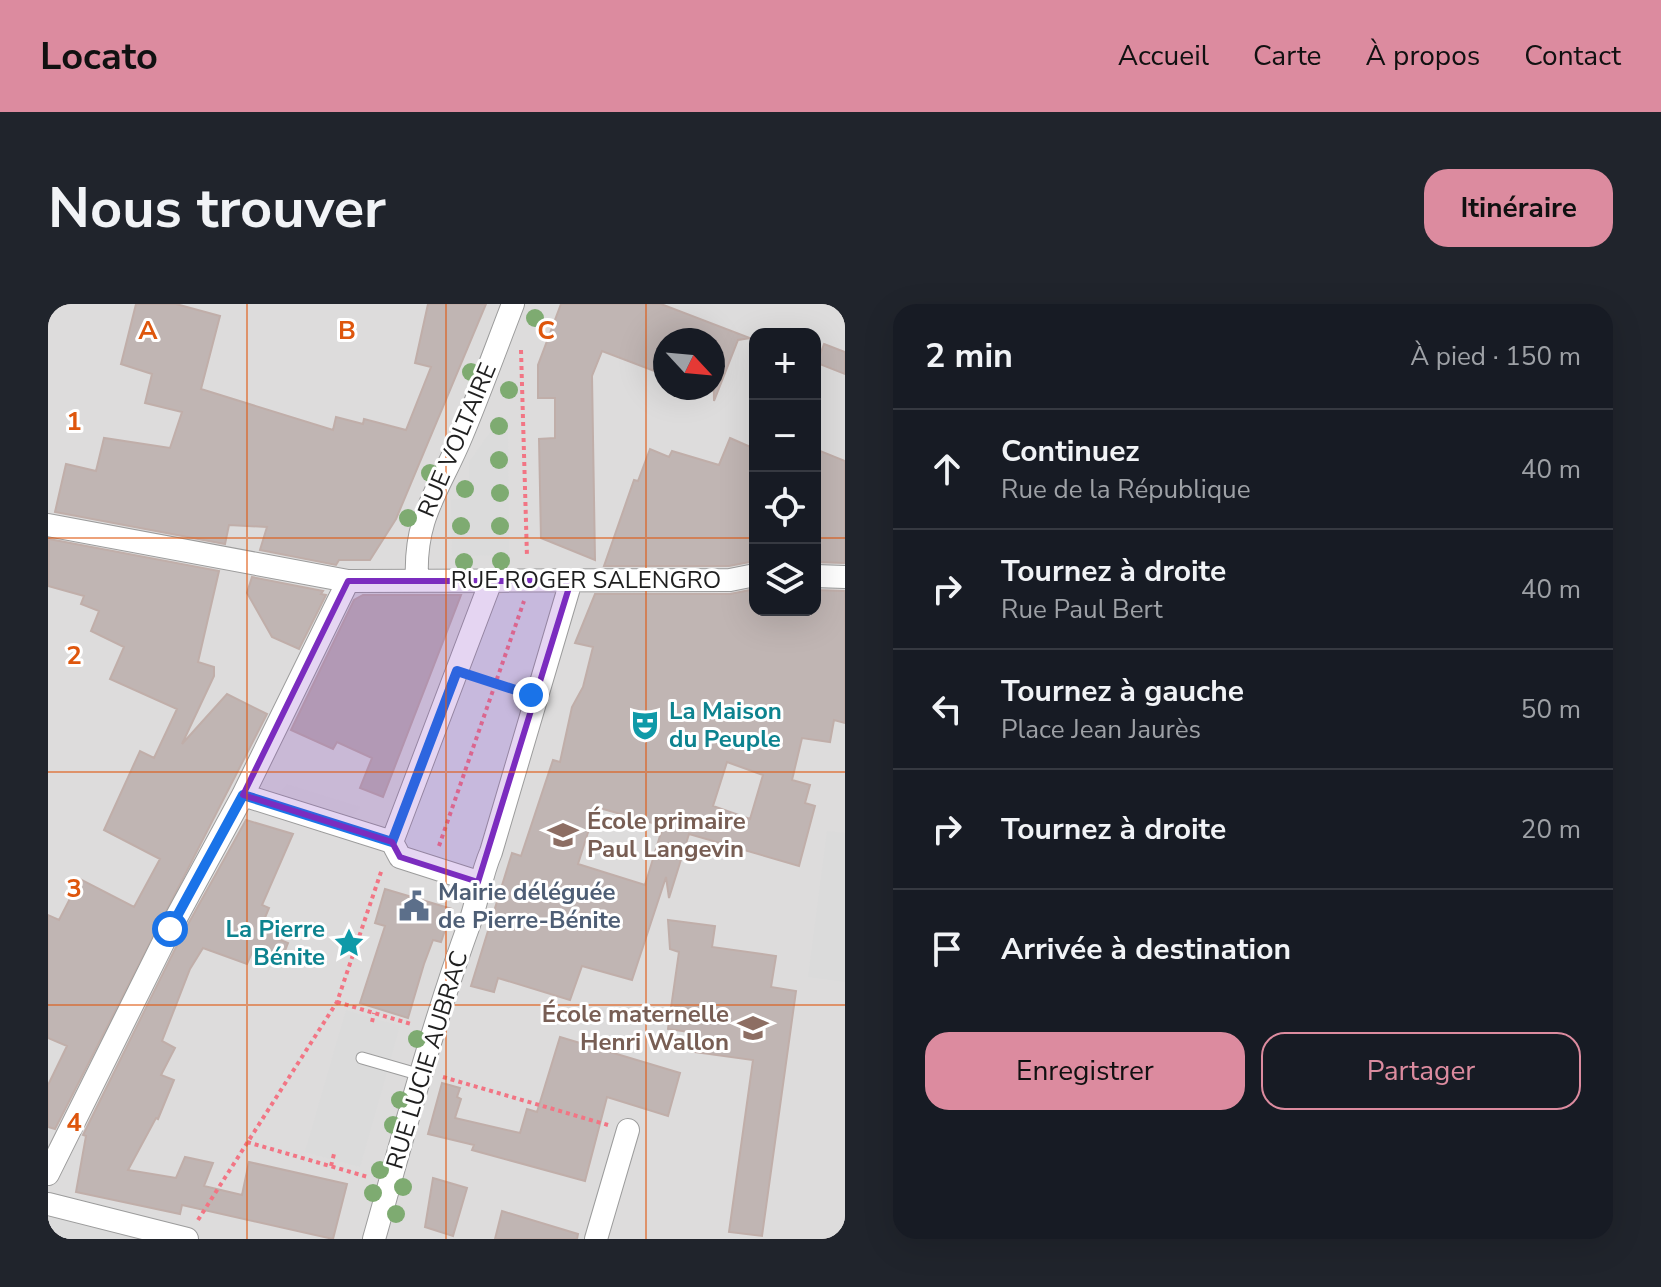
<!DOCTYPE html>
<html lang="fr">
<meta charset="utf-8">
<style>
body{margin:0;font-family:"Nunito Sans",sans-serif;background:#20242c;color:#f1f3f6}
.controls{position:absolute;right:24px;top:24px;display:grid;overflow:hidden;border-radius:16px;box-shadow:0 8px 32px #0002}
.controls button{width:72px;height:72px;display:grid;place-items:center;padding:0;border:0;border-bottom:2px solid #363941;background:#171b24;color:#f1f3f6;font:40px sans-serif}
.compass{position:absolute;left:605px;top:24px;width:72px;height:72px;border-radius:50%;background:#171b24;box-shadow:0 8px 32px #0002;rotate:116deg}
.stop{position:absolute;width:24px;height:24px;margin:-18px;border:6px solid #1a73e8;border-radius:50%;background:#fff}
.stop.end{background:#1a73e8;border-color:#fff;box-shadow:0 2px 8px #0008}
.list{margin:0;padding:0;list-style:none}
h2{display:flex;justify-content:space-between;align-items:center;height:104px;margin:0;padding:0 32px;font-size:34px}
h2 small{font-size:26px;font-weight:400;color:#9ea1a6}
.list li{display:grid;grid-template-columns:52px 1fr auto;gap:24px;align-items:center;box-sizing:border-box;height:120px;padding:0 32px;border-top:2px solid #363941}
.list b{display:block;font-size:30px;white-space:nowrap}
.list p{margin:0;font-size:26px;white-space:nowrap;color:#9ea1a6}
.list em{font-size:26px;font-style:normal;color:#9ea1a6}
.actions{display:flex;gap:16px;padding:24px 32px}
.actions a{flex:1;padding:18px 0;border:2px solid #dc8b9f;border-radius:24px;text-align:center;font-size:28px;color:#dc8b9f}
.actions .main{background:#dc8b9f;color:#111}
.icon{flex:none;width:44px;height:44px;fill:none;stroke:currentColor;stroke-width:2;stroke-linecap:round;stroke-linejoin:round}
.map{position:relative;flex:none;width:797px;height:935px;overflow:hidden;border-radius:24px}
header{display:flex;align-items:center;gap:48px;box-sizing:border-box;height:112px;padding:0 40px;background:#dc8b9f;color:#111}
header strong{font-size:38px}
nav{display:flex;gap:44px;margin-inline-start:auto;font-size:28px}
.intro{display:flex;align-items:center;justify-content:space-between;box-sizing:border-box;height:192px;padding:0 48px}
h1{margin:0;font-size:56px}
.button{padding:20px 36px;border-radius:24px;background:#dc8b9f;color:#111;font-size:28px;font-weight:700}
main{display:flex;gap:48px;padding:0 48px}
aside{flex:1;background:#171b24;border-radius:24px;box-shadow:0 8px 32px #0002}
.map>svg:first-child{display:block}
.residential{fill:#dddcdc;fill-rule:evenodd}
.parking{fill:#dbdbdb}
.plaza{fill:#dadde5}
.building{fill:#c0b5b3;stroke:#c0aea9;stroke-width:2;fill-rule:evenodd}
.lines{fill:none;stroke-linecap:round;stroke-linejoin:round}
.service-casing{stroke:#9c9c9c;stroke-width:13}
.minor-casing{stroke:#9c9c9c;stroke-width:24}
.path{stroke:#f27584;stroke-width:4;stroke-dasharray:4 4;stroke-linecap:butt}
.service{stroke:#fff;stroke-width:11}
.minor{stroke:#fff;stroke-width:22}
.tree{fill:#7eab71}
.route{stroke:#1a73e8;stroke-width:10}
.marked{fill:#7b2cbf;fill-opacity:0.2;stroke:#7b2cbf;stroke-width:6;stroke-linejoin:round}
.grid{fill:none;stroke:#de560d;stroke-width:2;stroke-opacity:0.55}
.labels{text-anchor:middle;stroke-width:6;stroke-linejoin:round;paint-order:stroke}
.street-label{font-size:24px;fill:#1f1f1f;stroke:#fff}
.culture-label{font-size:24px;font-weight:bold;fill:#0d838f;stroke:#fff;text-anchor:start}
.education-label{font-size:24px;font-weight:bold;fill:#785e54;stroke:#fff;text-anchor:start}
.service-label{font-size:24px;font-weight:bold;fill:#4e5e75;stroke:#fff;text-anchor:start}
.grid-label{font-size:26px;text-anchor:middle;font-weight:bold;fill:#de560d;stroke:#fff;stroke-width:6;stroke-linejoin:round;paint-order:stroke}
</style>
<header>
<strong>Locato</strong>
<nav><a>Accueil</a><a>Carte</a><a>À propos</a><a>Contact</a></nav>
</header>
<div class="intro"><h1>Nous trouver</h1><a class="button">Itinéraire</a></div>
<main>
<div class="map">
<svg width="797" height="935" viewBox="0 0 797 935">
<rect width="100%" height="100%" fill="#efeae6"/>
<path class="residential" d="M0,0H797V935H0ZM707,30H767V306H707ZM617,36H665V84H617Z"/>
<path class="parking" d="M442,128H460L461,251L404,252L403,196L421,193V158Z
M239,480L313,503L299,517L224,495Z
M779,527L797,529V678L760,673Z
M298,706L352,722L312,863L257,848Z
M0,911L99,935H0Z"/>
<path class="plaza" d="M494,286L506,289L510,300L427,565L419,567L357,548L355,535L446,295L456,288Z"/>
<path class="building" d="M88,0H128L172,12L153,85L285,126L288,113L315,120L316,115L358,126L383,63L367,59L380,0H438L348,215L322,256H291L288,261L212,246L219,223L181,221L177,240L7,208L18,160L48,167L56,134L122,144L134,108L97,99L104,70L73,60Z
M513,0H613L702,34L690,36L666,97L665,36H617V71L554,47L544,72L547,256L493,234L491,135L507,134V94H490V61Z
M776,40L797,48V70L769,59Z
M682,134L707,145V257L681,262H556L586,176L590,177L602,145L621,153L624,147L671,161Z
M767,145L797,157V259L767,258Z
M1,235L171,267L150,358L166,363V372L134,440L179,390L219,410L7,825L0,823V781L19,742L0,734V611L11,616L32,575L86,603L112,555L56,526L92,447L106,454L129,405L62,375L76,343L43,327L51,307L33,300L36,292L0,282Z
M204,273L275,287L273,290L278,291L251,345L224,333L199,289Z
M707,285V306H767V286L797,287V419L786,416L782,438L754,434L744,476L762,481L757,499L767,502L751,562L641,530L621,594L618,573L584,676L534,662L522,696L450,674L446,688L423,682L464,549L473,552L505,456L512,458L524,403L535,383L545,343L527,339L547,290H682ZM679,458L715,471L702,515L665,502ZM548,503L615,522L597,581L530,560Z
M315,291H413L335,493L312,484L324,454L289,438L285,445L243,426L306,296Z
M198,516L245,530L214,601L221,604L216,616L230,621L225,633L240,639L233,657L205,646L199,660L155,644L142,665L114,737L127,744L113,771L126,776L110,815L108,814L80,866L128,874L137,853L165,859L156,882L194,891L201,858L299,880L285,935L134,901L132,910L28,888L38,832L35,831L134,631Z
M337,585L404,605L393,638L385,636L376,660L360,714L312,699L337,622L327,619Z
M620,616L667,622L664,643L728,652L723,683L748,687L714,932L681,928L705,756L646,748L648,729L620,725L631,648L622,645Z
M512,733L632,769L620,812L559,793L537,877L424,846L426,841L380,830L394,779L412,784L409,793L413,795L407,814L472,829L479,805L489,808Z
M385,874L419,884L405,932L377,923Z
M454,907L530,930L529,935H447Z"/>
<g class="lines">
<g class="service-casing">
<path id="service" d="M314,754L373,771"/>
</g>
<g class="minor-casing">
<path id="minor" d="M0,221L300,277L682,276L707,271
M767,272L797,273
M369,275C366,212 391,187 414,131C432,88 448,44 465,0
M195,491L344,538
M430,578L352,553L344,538L443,277
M0,870L122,625L195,491L300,277
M0,900L139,935
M326,935C356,829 384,722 422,618C430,595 433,571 443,548L523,277
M548,935L580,826"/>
</g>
<path class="path" d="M473,46L479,253
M430,374L468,386
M391,542L476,297
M289,698L363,720
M324,718L326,709
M395,773L560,821
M199,838L320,873
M283,862L286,850
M150,916L289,698L334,565"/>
<use href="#service" class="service"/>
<use href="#minor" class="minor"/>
</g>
<g class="tree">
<circle cx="487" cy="14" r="9"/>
<circle cx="423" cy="68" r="9"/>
<circle cx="461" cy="86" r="9"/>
<circle cx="451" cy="122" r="9"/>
<circle cx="451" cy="156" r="9"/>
<circle cx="382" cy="169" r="9"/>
<circle cx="417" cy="185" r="9"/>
<circle cx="452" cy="189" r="9"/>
<circle cx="360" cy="214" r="9"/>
<circle cx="413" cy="222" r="9"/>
<circle cx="452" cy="222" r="9"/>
<circle cx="453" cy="257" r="9"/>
<circle cx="416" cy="258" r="9"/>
<circle cx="369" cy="735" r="9"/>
<circle cx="352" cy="796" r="9"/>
<circle cx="345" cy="821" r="9"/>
<circle cx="332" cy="866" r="9"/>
<circle cx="355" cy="883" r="9"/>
<circle cx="325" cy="889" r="9"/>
<circle cx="348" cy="910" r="9"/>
</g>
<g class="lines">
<path class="route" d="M122,625L195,491L344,538L409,367L483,391"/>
</g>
<path class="marked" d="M300,277H523L430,578L352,553L344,538L195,491Z"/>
<path class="grid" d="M199,0V935M398,0V935M598,0V935M0,234H707M767,234H797M0,468H797M0,701H797"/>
<defs>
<g id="theatre-bare" transform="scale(2.4)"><path d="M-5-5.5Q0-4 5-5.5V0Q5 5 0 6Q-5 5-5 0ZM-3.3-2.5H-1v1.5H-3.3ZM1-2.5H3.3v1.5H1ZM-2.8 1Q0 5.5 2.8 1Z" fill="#0f9aa8" stroke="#fff" stroke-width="2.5" paint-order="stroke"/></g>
<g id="school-bare" transform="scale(2.4)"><path d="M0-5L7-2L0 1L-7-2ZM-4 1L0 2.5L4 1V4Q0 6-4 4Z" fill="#8d6e63" stroke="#fff" stroke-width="2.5" paint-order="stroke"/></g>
<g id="civic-bare" transform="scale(2.4)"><path d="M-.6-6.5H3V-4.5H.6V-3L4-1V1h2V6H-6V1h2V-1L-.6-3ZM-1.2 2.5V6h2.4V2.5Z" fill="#5c6f8a" stroke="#fff" stroke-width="2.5" paint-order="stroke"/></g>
<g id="sight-bare" transform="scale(2.4)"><path d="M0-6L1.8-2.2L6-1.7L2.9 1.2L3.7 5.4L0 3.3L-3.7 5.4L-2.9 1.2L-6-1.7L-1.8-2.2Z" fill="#0f9aa8" stroke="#fff" stroke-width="2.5" paint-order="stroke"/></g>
</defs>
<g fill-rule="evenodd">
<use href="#theatre-bare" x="597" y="421"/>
<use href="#school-bare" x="515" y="531"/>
<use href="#civic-bare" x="366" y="602"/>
<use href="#sight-bare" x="301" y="639"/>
<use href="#school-bare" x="705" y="724"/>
</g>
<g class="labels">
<g class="street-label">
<text transform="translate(409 136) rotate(-67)" y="8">RUE VOLTAIRE</text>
<text x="538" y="284">RUE ROGER SALENGRO</text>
<text transform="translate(379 756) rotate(-73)" y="8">RUE LUCIE AUBRAC</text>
</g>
<g class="culture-label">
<text x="621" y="415">La Maison<tspan x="621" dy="28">du Peuple</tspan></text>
<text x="277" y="633" text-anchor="end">La Pierre<tspan x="277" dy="28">Bénite</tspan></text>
</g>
<g class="education-label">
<text x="539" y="525">École primaire<tspan x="539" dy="28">Paul Langevin</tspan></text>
<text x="681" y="718" text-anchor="end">École maternelle<tspan x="681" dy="28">Henri Wallon</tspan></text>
</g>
<g class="service-label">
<text x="390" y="596">Mairie déléguée<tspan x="390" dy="28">de Pierre-Bénite</tspan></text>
</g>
</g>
<g class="grid-label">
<text x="100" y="35">A</text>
<text x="299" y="35">B</text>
<text x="498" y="35">C</text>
<text x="26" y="126">1</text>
<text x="26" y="360">2</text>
<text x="26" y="593">3</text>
<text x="26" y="827">4</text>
</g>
</svg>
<div class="controls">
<button>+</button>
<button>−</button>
<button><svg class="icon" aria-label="locate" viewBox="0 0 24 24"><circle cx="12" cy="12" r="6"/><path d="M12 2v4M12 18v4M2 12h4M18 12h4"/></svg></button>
<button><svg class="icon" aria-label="layers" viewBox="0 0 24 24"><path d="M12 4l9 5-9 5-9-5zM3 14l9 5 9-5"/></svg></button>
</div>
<svg class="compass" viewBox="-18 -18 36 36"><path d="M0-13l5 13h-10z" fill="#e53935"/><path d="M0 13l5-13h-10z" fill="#9ea1a6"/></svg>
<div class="stop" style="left:122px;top:625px"></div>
<div class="stop end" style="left:483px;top:391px"></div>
</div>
<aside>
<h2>2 min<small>À pied · 150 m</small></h2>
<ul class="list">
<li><svg class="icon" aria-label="ahead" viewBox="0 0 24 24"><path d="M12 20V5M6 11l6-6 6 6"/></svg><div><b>Continuez</b><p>Rue de la République</p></div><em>40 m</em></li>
<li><svg class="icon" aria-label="right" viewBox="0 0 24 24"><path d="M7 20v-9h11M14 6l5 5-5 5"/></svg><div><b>Tournez à droite</b><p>Rue Paul Bert</p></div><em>40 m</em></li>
<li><svg class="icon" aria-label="left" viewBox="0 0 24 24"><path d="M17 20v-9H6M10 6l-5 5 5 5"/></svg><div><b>Tournez à gauche</b><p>Place Jean Jaurès</p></div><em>50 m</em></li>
<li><svg class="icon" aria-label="right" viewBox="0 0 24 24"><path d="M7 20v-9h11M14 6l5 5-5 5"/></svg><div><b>Tournez à droite</b></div><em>20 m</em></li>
<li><svg class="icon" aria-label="arrive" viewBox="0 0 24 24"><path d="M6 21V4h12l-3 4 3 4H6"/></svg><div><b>Arrivée à destination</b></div></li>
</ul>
<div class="actions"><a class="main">Enregistrer</a><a>Partager</a></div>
</aside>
</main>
